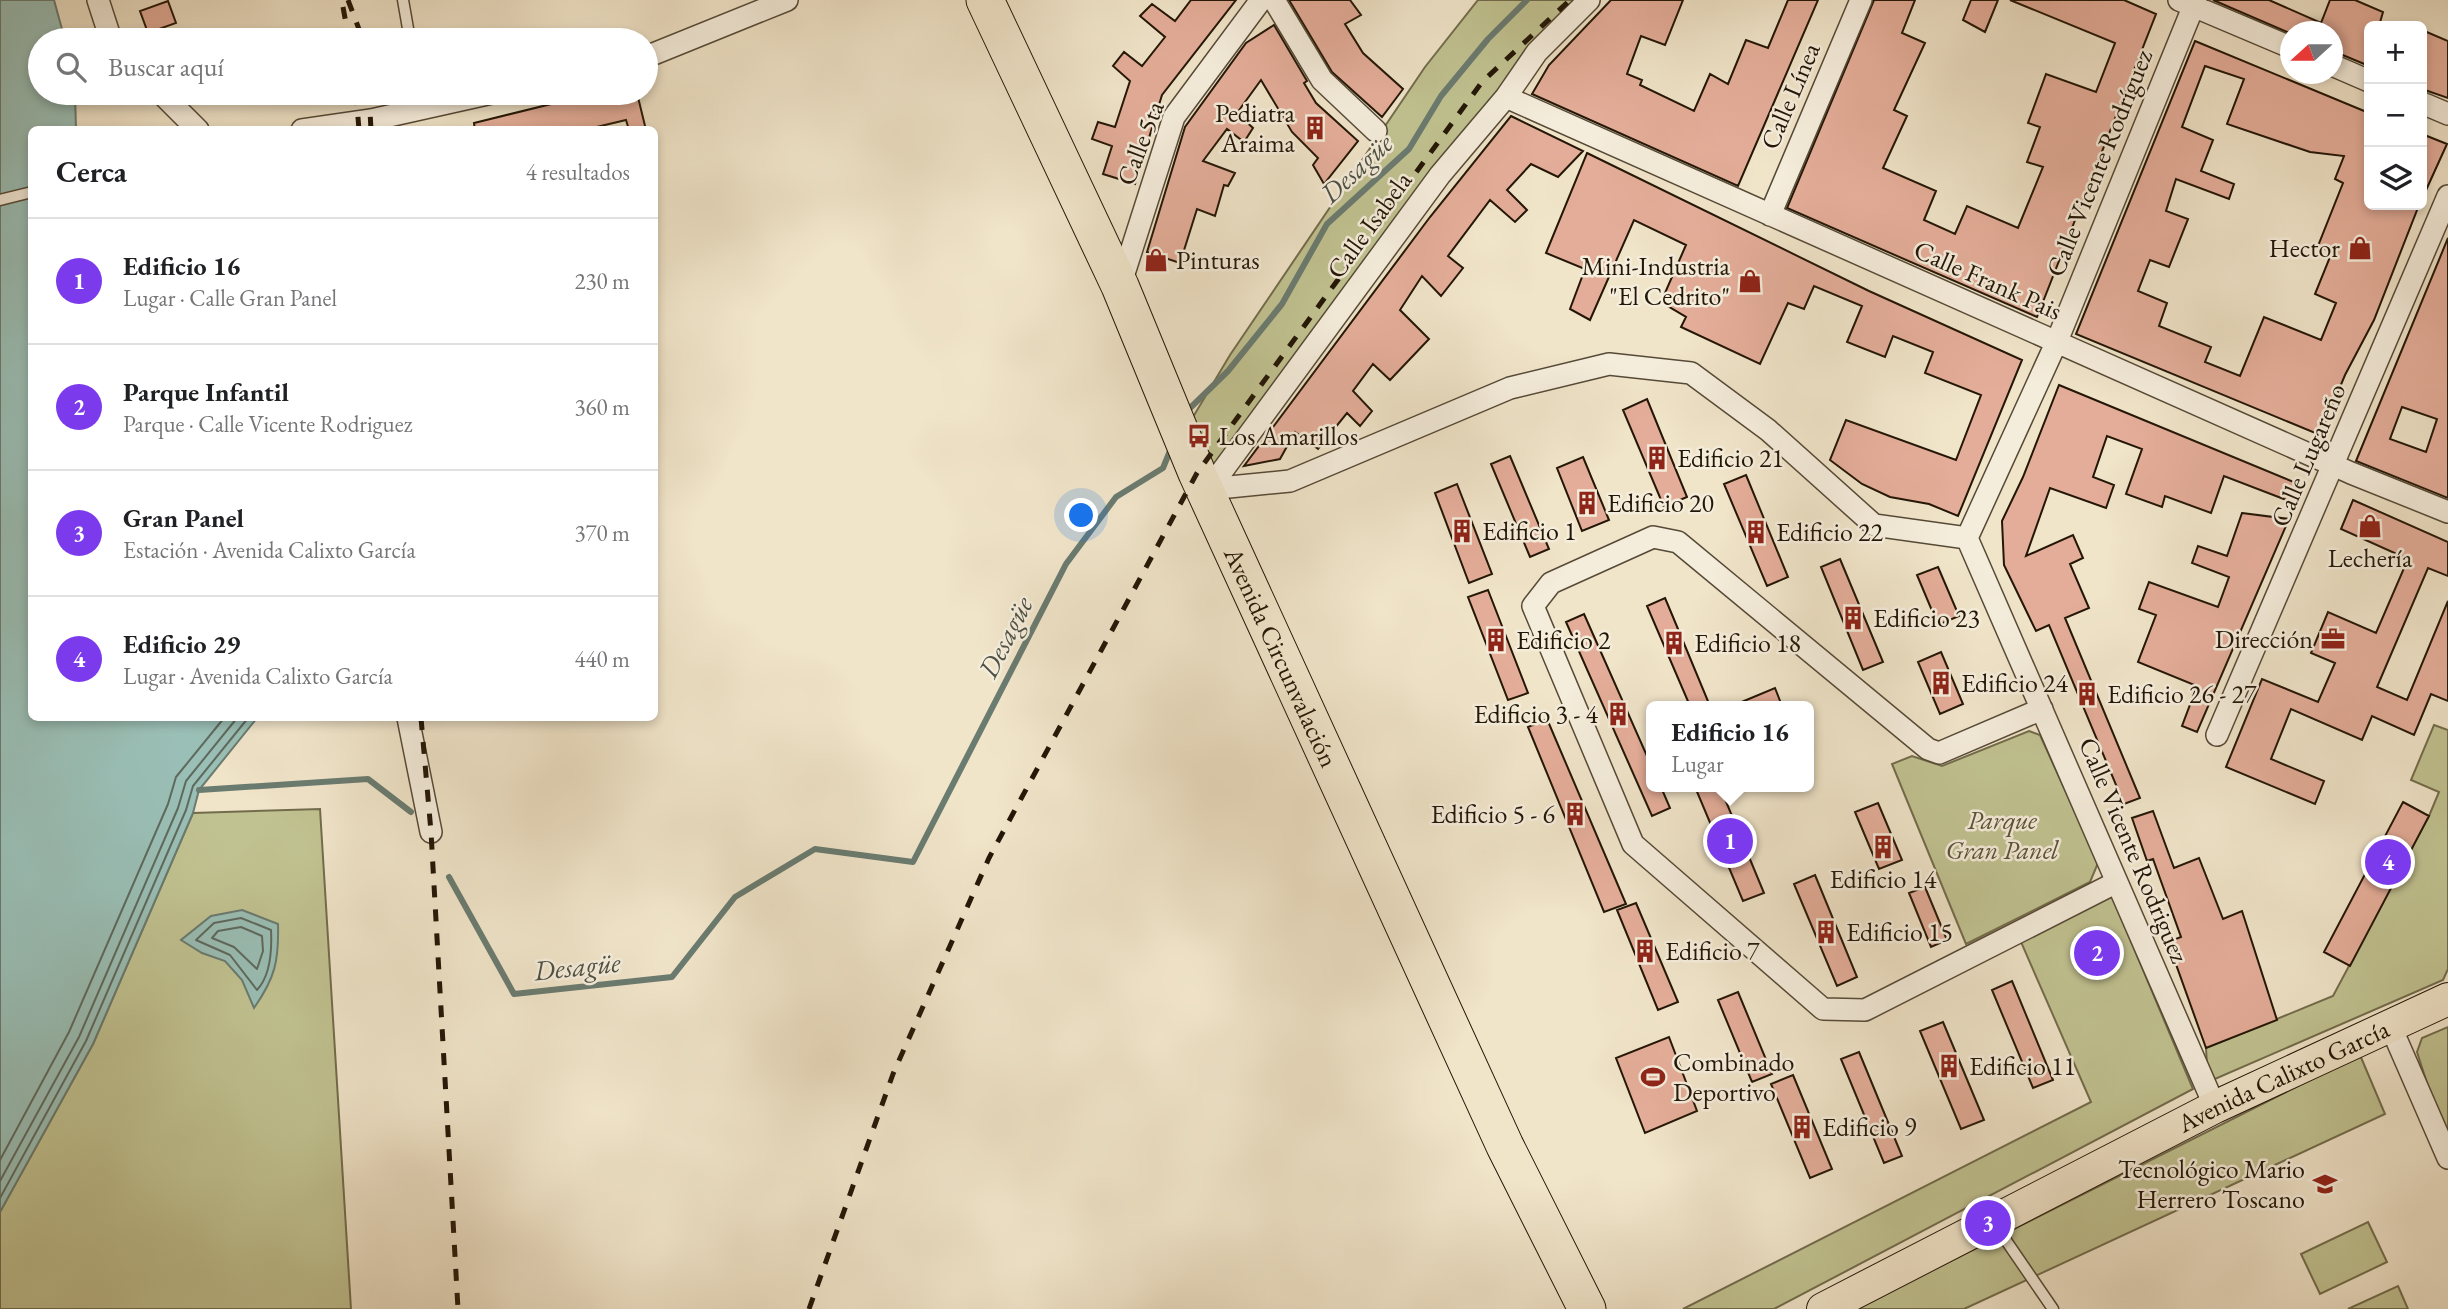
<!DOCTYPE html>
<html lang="es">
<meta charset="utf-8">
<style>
body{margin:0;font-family:"EB Garamond",serif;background:#f6f6f6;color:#202124}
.controls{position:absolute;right:21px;top:21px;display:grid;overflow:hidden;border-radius:10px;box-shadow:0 4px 10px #0003}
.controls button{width:63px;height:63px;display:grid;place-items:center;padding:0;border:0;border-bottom:2px solid #e0e0e0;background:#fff;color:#202124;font:35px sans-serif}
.compass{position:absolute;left:2280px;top:21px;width:63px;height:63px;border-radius:50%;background:#fff;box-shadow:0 4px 10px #0003;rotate:249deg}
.you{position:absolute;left:1082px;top:516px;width:24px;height:24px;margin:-18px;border:5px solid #fff;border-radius:50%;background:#1a73e8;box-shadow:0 0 0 10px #1a73e833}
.badge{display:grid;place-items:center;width:46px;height:46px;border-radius:50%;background:#7c3aed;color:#fff;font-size:23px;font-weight:700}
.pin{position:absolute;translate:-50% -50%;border:4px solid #fff;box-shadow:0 2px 7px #0006}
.popup{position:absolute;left:1646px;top:701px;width:168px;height:91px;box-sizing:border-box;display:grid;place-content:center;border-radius:10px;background:#fff;filter:drop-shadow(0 2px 5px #0005);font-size:23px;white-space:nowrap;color:#757577}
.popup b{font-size:26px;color:#202124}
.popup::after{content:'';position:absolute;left:50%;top:100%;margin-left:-14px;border:14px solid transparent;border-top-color:#fff}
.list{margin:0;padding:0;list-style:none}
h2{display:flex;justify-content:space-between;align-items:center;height:91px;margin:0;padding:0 28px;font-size:30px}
h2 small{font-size:23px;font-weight:400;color:#757577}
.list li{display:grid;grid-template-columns:46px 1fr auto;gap:21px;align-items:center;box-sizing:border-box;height:126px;padding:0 28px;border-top:2px solid #e0e0e0}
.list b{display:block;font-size:26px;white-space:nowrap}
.list p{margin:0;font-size:23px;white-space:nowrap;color:#757577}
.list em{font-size:23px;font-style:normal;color:#757577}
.icon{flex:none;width:38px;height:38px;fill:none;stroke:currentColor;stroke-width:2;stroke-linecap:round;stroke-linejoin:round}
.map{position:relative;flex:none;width:2448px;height:1309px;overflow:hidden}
.search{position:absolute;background:#fff;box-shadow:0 4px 10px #0003;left:28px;top:28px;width:630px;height:77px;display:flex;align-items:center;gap:18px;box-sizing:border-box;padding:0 24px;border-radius:38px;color:#757577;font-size:26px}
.panel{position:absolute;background:#fff;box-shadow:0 4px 10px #0003;left:28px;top:126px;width:630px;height:595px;border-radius:10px}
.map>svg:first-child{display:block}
.green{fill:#c1c291;stroke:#726c4c;stroke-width:2}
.water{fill:#9abfb6;stroke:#6a7b70;stroke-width:2}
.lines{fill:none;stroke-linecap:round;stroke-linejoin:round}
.shore{stroke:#5e6a5e;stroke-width:2}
.stream{stroke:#6a7b70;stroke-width:6}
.building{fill:#e4ad99;stroke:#231606;stroke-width:2;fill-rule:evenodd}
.lane-casing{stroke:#564a37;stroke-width:13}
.street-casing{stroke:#564a37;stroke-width:24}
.primary-casing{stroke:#231606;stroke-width:34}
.highway-casing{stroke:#231606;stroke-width:39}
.lane{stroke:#f5eddc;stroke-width:10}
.street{stroke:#f5eddc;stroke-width:21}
.primary{stroke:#f0e4c9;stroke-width:32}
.highway{stroke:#f0e4c9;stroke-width:37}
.rail{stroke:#231606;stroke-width:5;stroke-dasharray:12 12;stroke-linecap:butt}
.labels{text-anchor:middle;stroke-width:5;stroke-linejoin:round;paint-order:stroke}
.street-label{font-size:26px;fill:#231606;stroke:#f5eddc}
.poi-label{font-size:26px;fill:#231606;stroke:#f5eddc;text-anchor:start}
.park-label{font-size:26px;font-style:italic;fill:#5a5237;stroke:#f5eddc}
.water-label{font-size:28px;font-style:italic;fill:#4d5144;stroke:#f5eddc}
</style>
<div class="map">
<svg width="2448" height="1309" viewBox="0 0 2448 1309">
<rect width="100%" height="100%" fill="#f0e4c9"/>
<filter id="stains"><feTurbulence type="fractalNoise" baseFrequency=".00286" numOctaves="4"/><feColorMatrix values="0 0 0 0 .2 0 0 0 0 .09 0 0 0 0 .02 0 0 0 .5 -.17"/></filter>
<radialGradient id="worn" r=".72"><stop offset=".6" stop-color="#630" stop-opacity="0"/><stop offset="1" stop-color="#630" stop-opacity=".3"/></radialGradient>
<path class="green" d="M1478,0H1578L1210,477L1190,422L1230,355L1425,67Z
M2434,725L2448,730V969L2443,980L2208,1082L2206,1048L2333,996L2429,816L2439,792L2411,780Z
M2029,731L2040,735L2098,863L2090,882L1966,944L1892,764L1912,756L1942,766Z
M320,809L351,1309H0V1212L93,1044L193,813Z
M2112,896L2193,1089L1774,1309H1683L2091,1102L2021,942Z
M2448,1027V1137L2445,1139L2417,1052L2422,1038Z
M2360,1055L2385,1114L1964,1309H1855Z
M2368,1222L2387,1262L2320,1294L2301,1254Z
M2398,1286L2408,1309H2348Z"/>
<path class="water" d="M0,0H54L65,40H40V93H75L76,129L32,130V718H257L199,790L193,813L93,1044L0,1212Z
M242,910L278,924C279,961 275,978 254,1008L242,980L225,961L202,953L181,940L211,916Z"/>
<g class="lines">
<path class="shore" d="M241,918L271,930C272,950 271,975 257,990L230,955L196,940L214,923Z
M241,927L262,936L263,951L257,969L234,947L212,938L218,931Z
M0,1160L69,1032L168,804L176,777L224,718
M0,1181L79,1037L178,808L186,781L237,718
M0,1198L86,1041L186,810L193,786L248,718"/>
<path class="stream" d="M1185,413L1228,371L1282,304L1327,224L1409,149L1441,96L1488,39L1527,0
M199,790L368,779L411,812
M449,877L514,994L672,977L735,897L815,849L913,862L1066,564L1116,497L1163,468L1172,446"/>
</g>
<path class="building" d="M1191,0H1236L1162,95L1135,184L1103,174L1112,146L1092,139L1098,122L1115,127L1130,81L1113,66L1124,52L1142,66L1165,37L1140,16L1152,4L1175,21Z
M1289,0H1350L1361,15L1345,24L1363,53L1403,89L1382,117L1332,72Z
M1611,0H1683L1665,45L1641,36L1627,74L1642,80L1640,85L1694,111L1710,74L1728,84L1746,40L1768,48L1788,0H1818L1738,186L1532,94L1549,65Z
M1874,0H1915L1902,33L1925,43L1894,110L1907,116L1883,168L1936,191L1924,220L1955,234L1967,206L2018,228L2043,167L2027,162L2040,127L2028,123L2046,74L2096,92L2115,43L2010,0H2124L2156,14L2037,317L1787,208Z
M1971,0H1998L1985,32L1963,20Z
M2213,0H2269L2321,23L2330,0H2355L2383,12L2379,26H2369V66L2333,51V32H2287Z
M168,1L176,23L148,33L140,11Z
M1274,25L1307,81L1304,83L1316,103L1358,141L1324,184L1313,165L1318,158L1292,132L1261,80L1237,113L1253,128L1244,142L1227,129L1203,161L1235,173L1228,186L1224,185L1215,216L1197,209L1180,263L1147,252L1185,127L1246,43Z
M2422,30L2448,41V98L2422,89Z
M2195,41L2369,113V205H2419L2374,320L2345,375L2320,435L2076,334ZM2205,66L2244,79L2227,124L2310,152L2344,156L2335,179L2343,183L2318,246L2332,252L2315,294L2336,303L2321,340L2264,317L2240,376L2205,362L2211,347L2159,326L2167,303L2138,291L2150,260L2169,267L2188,219L2166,211L2176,179L2229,199L2234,184L2201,171L2213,140L2182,127Z
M596,93H637L646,130H629L626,120L584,130H475L474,123Z
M1511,116L1583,151L1558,177L1531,164L1507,190L1527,210L1515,222L1490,200L1448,256L1463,268L1441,296L1422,276L1400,310L1429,339L1390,380L1373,364L1353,391L1372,411L1360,426L1347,413L1318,449L1295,432L1280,459L1244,466L1430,217Z
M2422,134L2447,144L2422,199Z
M1587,153L1869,291L2022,360L1958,516L1929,504L1890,497L1862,484L1830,460L1846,420L1956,460L1981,395L1925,373L1933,352L1893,336L1885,357L1847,342L1862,306L1814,286L1804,309L1788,303L1760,364L1681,327L1686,317L1661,302L1686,245L1634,220L1590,320L1570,309L1585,269L1546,253Z
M2448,238V498L2356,461ZM2402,407L2437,419L2426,452L2390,439Z
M2059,385L2301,485L2294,503L2224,476L2211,513L2165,496L2162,507L2126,494L2142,449L2107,436L2093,477L2114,485L2106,508L2050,488L2026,556L2073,535L2083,558L2070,564L2089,608L2065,618L2140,798L2124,804L2049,625L2036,631L2004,565L2002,521L2023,477Z
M1647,399L1687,497L1664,507L1623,410Z
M1510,456L1549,549L1530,557L1491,464Z
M1583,457L1609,520L1582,531L1557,468Z
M1746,475L1788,577L1767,586L1724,484Z
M1457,484L1492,574L1469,583L1435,493Z
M2353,500L2448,542V576L2428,568L2377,687L2407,700L2448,601V701L2431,694L2414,735L2372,716L2362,740L2291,709L2271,759L2324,781L2315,804L2226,767L2262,679L2318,702L2335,663L2311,653L2328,612L2376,633L2408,559L2341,529Z
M2242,513L2289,519L2197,732L2182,726L2197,686L2138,662L2156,615L2139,609L2149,582L2218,607L2229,577L2192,563L2198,546L2227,556Z
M1840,559L1883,662L1863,670L1821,567Z
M1938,567L1959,616L1938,625L1917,575Z
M1488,590L1528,693L1508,700L1468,597Z
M1665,598L1673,617L1710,706H1690L1647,606Z
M1584,614L1651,765V787H1661L1670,808L1652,816L1566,622Z
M1941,652L1963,704L1940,714L1918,662Z
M1775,688L1782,706H1732Z
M1547,719L1626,904L1604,912L1528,727Z
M1695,787H1720L1764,893L1743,901Z
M2403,802L2429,816L2350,966L2324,952Z
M1878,803L1902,860L1879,869L1855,812Z
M2153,811L2174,868L2199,858L2223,919L2242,911L2277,1020L2206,1048L2168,942L2181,937L2153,859L2147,861L2132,818Z
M1815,875L1857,977L1837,986L1794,884Z
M1925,887L1947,940L1931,947L1909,893Z
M1636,903L1678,1002L1658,1010L1617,910Z
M2012,981L2053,1080L2033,1088L1992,990Z
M1738,992L1772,1074L1752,1082L1718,1000Z
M1943,1022L1984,1120L1961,1129L1920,1031Z
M1669,1037L1697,1111L1645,1133L1616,1058Z
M1859,1052L1902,1156L1884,1163L1841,1059Z
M1793,1075L1832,1169L1810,1178L1771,1084Z"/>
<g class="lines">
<g class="lane-casing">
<path id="lane" d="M403,0L410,40
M419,93L422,108
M0,200L32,192
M1994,1223L2053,1309"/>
</g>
<g class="street-casing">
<path id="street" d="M98,0L111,40
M1274,0L1322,80L1376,131
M2179,0L2290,47
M646,57L787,0
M2332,65L2369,81
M161,93L198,130
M1506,97L2351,473L2448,512
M2422,103L2448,114
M302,130L371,120L492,93
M1770,215L1861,0
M1120,286L1174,117L1261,0
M1209,489L1290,481L1510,388L1609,364L1691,373L1768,430L1874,525L1967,538
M1206,493L1440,175L1506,97L1537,52L1589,0
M1967,538L2215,1107
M1967,538L2057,341L2196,0
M2042,709L1939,753L1928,749L1678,542L1653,537L1551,583L1533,606L1633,844L1823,1009L1865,1010L2117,882
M408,718L431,832
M2217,735L2448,196
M2390,1025L2448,1158"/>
</g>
<g class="primary-casing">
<g id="primary">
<path id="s1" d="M1823,1309L2215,1107L2448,999"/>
</g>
</g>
<g class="highway-casing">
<g id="highway">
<path id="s2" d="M985,0L1120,286L1197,473L1505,1146L1587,1309"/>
</g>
</g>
<use href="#lane" class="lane"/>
<use href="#street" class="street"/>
<use href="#primary" class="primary"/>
<use href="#highway" class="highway"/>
<path class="rail" d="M348,0L363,40
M343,7L349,40
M356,93L359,130
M369,93L371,130
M421,718L431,832L458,1309
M809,1309L893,1074L989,858L1197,473L1482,82L1570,0"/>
</g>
<defs>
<g id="building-bare" transform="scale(1.89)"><path d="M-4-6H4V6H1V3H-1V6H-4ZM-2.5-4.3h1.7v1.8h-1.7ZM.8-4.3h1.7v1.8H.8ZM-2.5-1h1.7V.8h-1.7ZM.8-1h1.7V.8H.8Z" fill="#8f2418" stroke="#f5eddc" stroke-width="2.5" paint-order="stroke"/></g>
<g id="shop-bare" transform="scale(1.89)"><path d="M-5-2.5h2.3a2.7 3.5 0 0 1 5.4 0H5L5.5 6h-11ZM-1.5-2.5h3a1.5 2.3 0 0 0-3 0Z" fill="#8f2418" stroke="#f5eddc" stroke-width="2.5" paint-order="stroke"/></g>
<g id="bus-bare" transform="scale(1.89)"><path d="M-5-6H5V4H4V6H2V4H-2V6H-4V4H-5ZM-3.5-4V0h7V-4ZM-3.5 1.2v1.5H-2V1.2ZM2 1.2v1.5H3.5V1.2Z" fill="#8f2418" stroke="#f5eddc" stroke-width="2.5" paint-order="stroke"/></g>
<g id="office-bare" transform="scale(1.89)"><path d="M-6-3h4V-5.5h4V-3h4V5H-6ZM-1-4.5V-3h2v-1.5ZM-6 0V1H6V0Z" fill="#8f2418" stroke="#f5eddc" stroke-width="2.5" paint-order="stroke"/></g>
<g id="stadium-bare" transform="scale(1.89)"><path d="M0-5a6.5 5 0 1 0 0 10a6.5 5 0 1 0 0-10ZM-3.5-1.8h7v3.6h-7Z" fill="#8f2418" stroke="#f5eddc" stroke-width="2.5" paint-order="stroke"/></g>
<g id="school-bare" transform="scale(1.89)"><path d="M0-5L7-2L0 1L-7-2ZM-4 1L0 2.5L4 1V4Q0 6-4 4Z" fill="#8f2418" stroke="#f5eddc" stroke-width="2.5" paint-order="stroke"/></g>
</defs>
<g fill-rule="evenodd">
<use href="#building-bare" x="1315" y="128"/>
<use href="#shop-bare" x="2360" y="248"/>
<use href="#shop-bare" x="1156" y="260"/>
<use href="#shop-bare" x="1750" y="281"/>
<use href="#bus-bare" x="1199" y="436"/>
<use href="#building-bare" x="1657" y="458"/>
<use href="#building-bare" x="1587" y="503"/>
<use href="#shop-bare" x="2370" y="526"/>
<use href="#building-bare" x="1462" y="531"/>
<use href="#building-bare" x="1756" y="532"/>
<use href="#building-bare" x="1853" y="618"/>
<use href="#office-bare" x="2333" y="639"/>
<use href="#building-bare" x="1496" y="640"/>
<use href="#building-bare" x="1674" y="643"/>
<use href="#building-bare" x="1941" y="683"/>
<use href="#building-bare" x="2087" y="694"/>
<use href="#building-bare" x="1618" y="714"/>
<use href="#building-bare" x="1575" y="814"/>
<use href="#building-bare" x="1883" y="847"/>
<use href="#building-bare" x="1826" y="932"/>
<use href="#building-bare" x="1645" y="951"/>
<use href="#building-bare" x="1949" y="1066"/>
<use href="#stadium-bare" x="1653" y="1077"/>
<use href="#building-bare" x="1802" y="1127"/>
<use href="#school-bare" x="2325" y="1184"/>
</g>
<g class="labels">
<g class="street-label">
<text transform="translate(1790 96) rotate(-67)" y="9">Calle Línea</text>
<text transform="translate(1140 143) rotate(-69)" y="9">Calle 5ta</text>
<text transform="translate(2099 163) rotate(-68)" y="9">Calle Vicente Rodríguez</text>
<text transform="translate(1369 225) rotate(-54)" y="9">Calle Isabela</text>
<text transform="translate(1988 280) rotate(24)" y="9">Calle Frank Pais</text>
<text transform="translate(2308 455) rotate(-67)" y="9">Calle Lugareño</text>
<text dy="9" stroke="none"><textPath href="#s2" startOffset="721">Avenida Circunvalación</textPath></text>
<text transform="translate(2134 850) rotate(67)" y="9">Calle Vicente Rodriguez</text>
<text dy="9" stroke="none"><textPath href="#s1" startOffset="516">Avenida Calixto García</textPath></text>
</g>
<g class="poi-label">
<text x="1295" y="122" text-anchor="end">Pediatra<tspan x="1295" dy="30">Araima</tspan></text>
<text x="2340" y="257" text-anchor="end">Hector</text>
<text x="1176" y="269">Pinturas</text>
<text x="1730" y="275" text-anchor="end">Mini-Industria<tspan x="1730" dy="30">"El Cedrito"</tspan></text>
<text x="1219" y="445">Los Amarillos</text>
<text x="1677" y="467">Edificio 21</text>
<text x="1607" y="512">Edificio 20</text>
<text x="1482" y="540">Edificio 1</text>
<text x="1776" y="541">Edificio 22</text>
<text x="2370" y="567" text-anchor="middle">Lechería</text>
<text x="1873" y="627">Edificio 23</text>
<text x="2313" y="648" text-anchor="end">Dirección</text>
<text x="1516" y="649">Edificio 2</text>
<text x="1694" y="652">Edificio 18</text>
<text x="1961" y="692">Edificio 24</text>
<text x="2107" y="703">Edificio 26 - 27</text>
<text x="1598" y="723" text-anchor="end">Edificio 3 - 4</text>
<text x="1555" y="823" text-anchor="end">Edificio 5 - 6</text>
<text x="1883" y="888" text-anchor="middle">Edificio 14</text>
<text x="1846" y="941">Edificio 15</text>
<text x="1665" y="960">Edificio 7</text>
<text x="1673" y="1071">Combinado<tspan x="1673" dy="30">Deportivo</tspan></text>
<text x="1969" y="1075">Edificio 11</text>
<text x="1822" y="1136">Edificio 9</text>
<text x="2305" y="1178" text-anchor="end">Tecnológico Mario<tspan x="2305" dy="30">Herrero Toscano</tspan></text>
</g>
<g class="park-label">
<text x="2002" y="829">Parque<tspan x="2002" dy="30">Gran Panel</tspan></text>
</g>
<g class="water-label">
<text transform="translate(1356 168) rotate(-43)" y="10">Desagüe</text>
<text transform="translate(1005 637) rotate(-63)" y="10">Desagüe</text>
<text transform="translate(577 966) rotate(-6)" y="10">Desagüe</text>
</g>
</g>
<rect width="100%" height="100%" filter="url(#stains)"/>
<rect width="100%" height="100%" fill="url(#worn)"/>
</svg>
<div class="controls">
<button>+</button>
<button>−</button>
<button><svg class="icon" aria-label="layers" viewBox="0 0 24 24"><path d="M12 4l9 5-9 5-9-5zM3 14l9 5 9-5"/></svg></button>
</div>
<svg class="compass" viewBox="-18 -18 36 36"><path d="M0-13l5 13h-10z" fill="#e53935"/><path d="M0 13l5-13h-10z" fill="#757577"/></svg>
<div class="you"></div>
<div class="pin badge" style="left:1730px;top:841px">1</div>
<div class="popup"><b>Edificio 16</b>Lugar</div>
<div class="pin badge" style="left:2097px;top:953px">2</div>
<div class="pin badge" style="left:1988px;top:1223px">3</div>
<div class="pin badge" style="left:2388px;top:862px">4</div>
<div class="search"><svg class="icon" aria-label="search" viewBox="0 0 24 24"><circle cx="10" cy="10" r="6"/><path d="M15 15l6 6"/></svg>Buscar aquí</div>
<section class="panel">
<h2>Cerca<small>4 resultados</small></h2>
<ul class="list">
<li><span class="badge">1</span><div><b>Edificio 16</b><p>Lugar · Calle Gran Panel</p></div><em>230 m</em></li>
<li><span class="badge">2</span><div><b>Parque Infantil</b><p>Parque · Calle Vicente Rodriguez</p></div><em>360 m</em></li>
<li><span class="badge">3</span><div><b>Gran Panel</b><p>Estación · Avenida Calixto García</p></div><em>370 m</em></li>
<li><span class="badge">4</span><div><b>Edificio 29</b><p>Lugar · Avenida Calixto García</p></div><em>440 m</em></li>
</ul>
</section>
</div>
